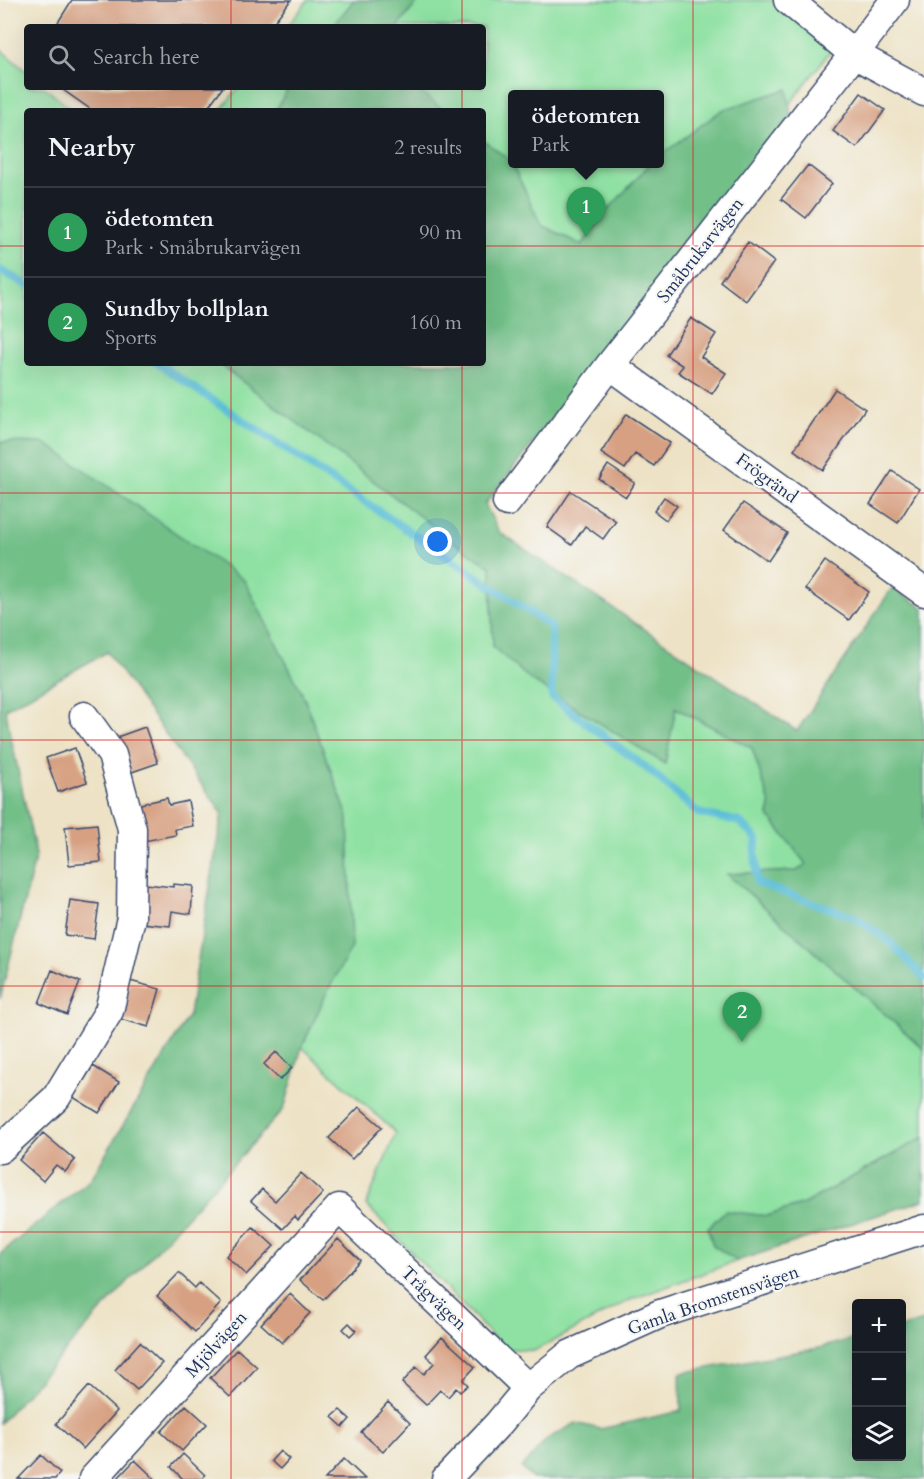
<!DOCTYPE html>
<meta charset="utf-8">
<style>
body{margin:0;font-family:Cardo,serif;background:#242831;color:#f1f3f6}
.controls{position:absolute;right:18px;bottom:18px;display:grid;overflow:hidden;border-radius:6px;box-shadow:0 6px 24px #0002}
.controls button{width:54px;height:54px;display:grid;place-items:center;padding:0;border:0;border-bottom:2px solid #363941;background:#171b24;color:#f1f3f6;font:30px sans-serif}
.you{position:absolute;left:438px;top:542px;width:21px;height:21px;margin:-15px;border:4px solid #fff;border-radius:50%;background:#1a73e8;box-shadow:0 0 0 9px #1a73e833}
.badge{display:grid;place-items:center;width:39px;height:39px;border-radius:50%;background:#d1495b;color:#fff;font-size:20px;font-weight:700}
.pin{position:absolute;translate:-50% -50px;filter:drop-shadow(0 2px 3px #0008)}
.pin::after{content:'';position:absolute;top:32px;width:21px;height:18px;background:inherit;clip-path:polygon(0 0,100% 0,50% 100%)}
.popup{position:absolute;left:508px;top:90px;width:156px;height:78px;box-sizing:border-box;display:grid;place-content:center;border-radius:6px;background:#171b24;filter:drop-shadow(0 2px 4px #0005);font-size:20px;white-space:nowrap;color:#9ea1a6}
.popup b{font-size:22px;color:#f1f3f6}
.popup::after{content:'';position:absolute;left:50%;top:100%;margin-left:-12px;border:12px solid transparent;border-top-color:#171b24}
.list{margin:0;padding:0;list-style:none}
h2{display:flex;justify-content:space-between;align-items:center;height:78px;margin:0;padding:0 24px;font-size:26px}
h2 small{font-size:20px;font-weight:400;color:#9ea1a6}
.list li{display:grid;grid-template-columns:39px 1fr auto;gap:18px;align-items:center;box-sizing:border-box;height:90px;padding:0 24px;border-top:2px solid #363941}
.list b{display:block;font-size:22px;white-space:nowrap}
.list p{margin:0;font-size:20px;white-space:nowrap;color:#9ea1a6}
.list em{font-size:20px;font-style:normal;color:#9ea1a6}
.icon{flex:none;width:33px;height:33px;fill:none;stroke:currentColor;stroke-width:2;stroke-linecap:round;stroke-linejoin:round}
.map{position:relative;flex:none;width:924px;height:1479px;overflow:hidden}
.search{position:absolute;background:#171b24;box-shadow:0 6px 24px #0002;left:24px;top:24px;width:462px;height:66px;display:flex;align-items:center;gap:15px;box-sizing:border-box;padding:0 21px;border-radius:6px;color:#9ea1a6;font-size:22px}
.panel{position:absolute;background:#171b24;box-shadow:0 6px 24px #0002;left:24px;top:108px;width:462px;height:258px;border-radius:6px}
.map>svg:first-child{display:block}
.green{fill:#8ee1a2;stroke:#548880;stroke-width:1.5;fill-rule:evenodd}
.forest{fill:#72bf88;stroke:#467773;stroke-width:1.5}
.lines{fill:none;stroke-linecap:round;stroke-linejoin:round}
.stream{stroke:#58bdd6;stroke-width:8}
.building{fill:#d7a082}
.minor-casing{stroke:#3a4a6d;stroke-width:31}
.minor{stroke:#fff;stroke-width:28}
.grid{fill:none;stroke:#d62828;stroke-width:1.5;stroke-opacity:0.55}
.labels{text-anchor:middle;stroke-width:4.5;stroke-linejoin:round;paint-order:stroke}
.street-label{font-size:18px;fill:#1b2f5e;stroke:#f6f6f2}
</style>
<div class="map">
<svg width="924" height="1479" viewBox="0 0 924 1479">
<rect width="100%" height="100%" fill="#f6f6f2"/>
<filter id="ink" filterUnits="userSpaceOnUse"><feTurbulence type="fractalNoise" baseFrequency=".0167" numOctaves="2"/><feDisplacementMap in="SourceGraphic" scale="12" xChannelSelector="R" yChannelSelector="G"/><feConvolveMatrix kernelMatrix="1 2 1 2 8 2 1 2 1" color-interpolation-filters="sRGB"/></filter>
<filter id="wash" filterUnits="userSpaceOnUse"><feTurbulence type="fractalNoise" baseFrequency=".008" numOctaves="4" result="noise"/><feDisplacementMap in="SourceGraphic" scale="24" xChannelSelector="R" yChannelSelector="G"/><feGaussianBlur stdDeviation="1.35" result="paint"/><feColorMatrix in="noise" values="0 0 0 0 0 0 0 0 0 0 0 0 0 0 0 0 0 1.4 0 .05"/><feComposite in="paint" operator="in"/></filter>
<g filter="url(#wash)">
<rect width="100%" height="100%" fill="#ede2c5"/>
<path class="green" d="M308,0H788L838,41L455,543L491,567L493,647L665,763L675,707L752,748L770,804L769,816L806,864L797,871L728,874L924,1049V1137L804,1204L767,1216L725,1211L708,1228L713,1245L737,1261L630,1300L534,1351L504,1348L366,1205L396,1133L302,1047L327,991L352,946L45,443L0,442V49L27,72V87H44L73,111H27V363H483V111H220L239,87H483V27H287ZM512,94H660V164H512Z"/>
<path class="forest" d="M354,0H419L398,27H332Z
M289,87H414L445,111H275Z
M787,89L791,116L485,504L499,532L797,731L892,588L924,608V1049L727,874L797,871L806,864L769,816L770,804L752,748L676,708L665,764L532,681L493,647L491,567L455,543L218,363H483V140L511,161L541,225L582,245L605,213L650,164H660V156L722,110Z
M0,442L45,443L244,580L303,695L348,817L352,947L327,992L302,1047L284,1109L0,1423V1254L91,1179L189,1015L222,813L107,652L5,709L36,855L0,999Z
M924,1137V1200L737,1261L713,1245L708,1228L725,1211L767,1216L804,1204Z
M924,1321V1479H533L522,1468L547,1439L576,1423L600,1429L681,1411L680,1373L819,1348L856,1338V1456H902V1327Z"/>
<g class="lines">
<path class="stream" d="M0,270L27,285
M157,363L551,626L552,697L653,773L698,813L740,822L757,839L755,852L757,883L856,918L888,940L924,978"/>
</g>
<g id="blocks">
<path class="building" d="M72,0H291L270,27H55Z
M59,87H223L205,111H93Z
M861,93L885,110L857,148L833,131Z
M808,165L832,184L806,218L781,199Z
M748,242L774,262L746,301L720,281Z
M691,318L716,334L701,357L726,373L712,394L678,372L683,366L666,355Z
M835,389L865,409L823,470L794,450Z
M626,414L670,443L654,466L635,454L625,469L601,453Z
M608,465L635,483L626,497L599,479Z
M892,471L919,489L898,523L870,504Z
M571,491L616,521L603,539L585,526L572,545L547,527Z
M664,497L677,506L666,520L654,511Z
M743,503L787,533L768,561L724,530Z
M825,561L869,592L849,620L805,589Z
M145,727L158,763L129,773L117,737Z
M75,748L87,782L58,792L46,758Z
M167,798L169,805L188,801L193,826L175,829L176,835L144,841L136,805Z
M97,824L101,862L69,865L65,827Z
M145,884L173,887V884L193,886L191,914L172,911L170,926L141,923Z
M70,900L99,904L94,939L65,935Z
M52,970L80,982L67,1015L39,1003Z
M130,981L160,989L149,1027L120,1019Z
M276,1052L292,1068L280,1080L264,1064Z
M93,1066L119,1082L99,1113L73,1097Z
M359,1107L382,1127L352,1159L329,1138Z
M43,1133L75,1160L65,1172L56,1165L43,1181L19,1160Z
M301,1173L323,1193L298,1220L295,1216L283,1229L251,1201L262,1189L275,1201Z
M253,1227L274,1246L246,1275L226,1256Z
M338,1239L360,1260L323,1300L300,1280Z
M179,1273L195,1288L199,1283L221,1303L195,1332L157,1296Z
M290,1294L310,1313L282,1343L261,1324Z
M349,1323L356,1330L350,1336L343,1329Z
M442,1337L475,1367L463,1380L468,1385L460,1392L456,1388L448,1397L440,1390L426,1405L402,1383L416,1367L424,1374L434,1363L426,1355Z
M140,1342L162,1363L137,1390L115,1370Z
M237,1349L257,1367L230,1397L210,1378Z
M89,1386L117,1411L83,1449L56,1424Z
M388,1402L410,1423L383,1452L361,1432Z
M186,1405L207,1424L182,1451L161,1432Z
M340,1410L350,1419L343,1427L332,1417Z
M280,1451L289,1459L280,1469L271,1461Z
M183,1454L205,1475L202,1479H183L171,1467Z
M41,1455L60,1473L55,1479H18Z
M344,1459L365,1479H325Z
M135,1460L155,1479H117Z"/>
</g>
</g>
<g filter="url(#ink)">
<use href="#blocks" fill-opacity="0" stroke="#3a4a6d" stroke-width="1.5"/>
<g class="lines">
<g class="minor-casing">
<path id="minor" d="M788,0L854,54L924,92
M610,365L924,592
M507,502L610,365L854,54L895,0
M0,1149L56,1098L109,1011L131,918L132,829L112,755L84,716
M93,1479L339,1208L528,1388
M446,1479L499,1423L528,1388L569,1355L660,1314L924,1229"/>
</g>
<use href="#minor" class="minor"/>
</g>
</g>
<path class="grid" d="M231,0V27M462,0V27M693,0V1479M231,87V111M462,87V111M0,246H27M483,246H924M231,363V1479M462,363V1479M0,493H924M0,740H924M0,986H924M0,1232H924"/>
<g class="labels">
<g class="street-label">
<text transform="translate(700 250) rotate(-52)" y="6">Småbrukarvägen</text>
<text transform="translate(767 478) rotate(36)" y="6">Frögränd</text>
<text transform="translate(434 1298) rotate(44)" y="6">Trågvägen</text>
<text transform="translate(713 1300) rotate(-19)" y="6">Gamla Bromstensvägen</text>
<text transform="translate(216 1344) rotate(-48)" y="6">Mjölvägen</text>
</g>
</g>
</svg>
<div class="controls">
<button>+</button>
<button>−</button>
<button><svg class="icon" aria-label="layers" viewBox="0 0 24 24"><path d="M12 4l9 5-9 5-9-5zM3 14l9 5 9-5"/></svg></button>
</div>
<div class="you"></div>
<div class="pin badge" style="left:586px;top:237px;background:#2e9e5b">1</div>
<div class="popup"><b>ödetomten</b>Park</div>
<div class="pin badge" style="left:742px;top:1042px;background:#2e9e5b">2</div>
<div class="search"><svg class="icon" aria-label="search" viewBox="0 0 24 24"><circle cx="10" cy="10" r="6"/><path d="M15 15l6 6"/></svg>Search here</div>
<section class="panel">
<h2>Nearby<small>2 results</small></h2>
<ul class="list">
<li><span class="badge" style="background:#2e9e5b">1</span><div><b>ödetomten</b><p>Park · Småbrukarvägen</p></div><em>90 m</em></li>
<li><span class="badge" style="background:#2e9e5b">2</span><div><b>Sundby bollplan</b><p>Sports</p></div><em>160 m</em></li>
</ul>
</section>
</div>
